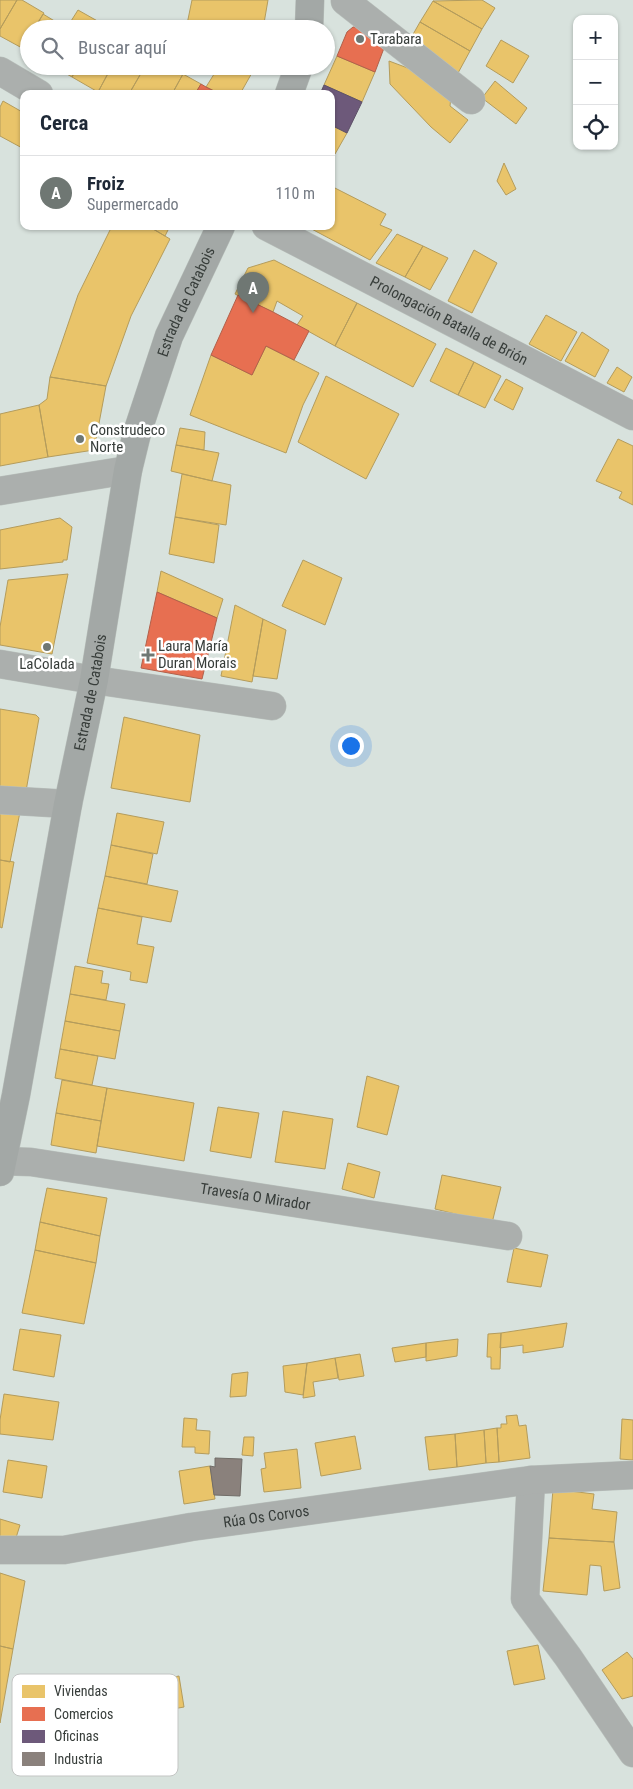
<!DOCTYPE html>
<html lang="es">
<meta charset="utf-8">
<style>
body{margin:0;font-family:"Roboto Condensed",sans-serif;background:#f6f6f7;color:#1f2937}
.controls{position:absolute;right:15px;top:15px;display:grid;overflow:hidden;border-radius:10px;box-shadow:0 1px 4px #0004}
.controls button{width:45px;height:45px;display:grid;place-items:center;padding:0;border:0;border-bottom:1px solid #e0e1e3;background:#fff;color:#1f2937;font:25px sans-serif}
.you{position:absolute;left:350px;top:745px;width:18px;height:18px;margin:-12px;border:4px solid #fff;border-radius:50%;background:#1a73e8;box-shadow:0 0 0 8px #1a73e833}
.badge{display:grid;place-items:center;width:32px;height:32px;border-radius:50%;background:#6f7773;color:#fff;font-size:16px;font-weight:700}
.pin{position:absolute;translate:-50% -41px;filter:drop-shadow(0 1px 2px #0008)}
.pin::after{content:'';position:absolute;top:26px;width:18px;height:15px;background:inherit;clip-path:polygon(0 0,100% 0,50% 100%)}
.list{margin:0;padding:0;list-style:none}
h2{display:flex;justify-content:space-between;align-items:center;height:65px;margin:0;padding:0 20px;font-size:21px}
h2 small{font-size:16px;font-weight:400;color:#747a83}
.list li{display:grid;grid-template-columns:32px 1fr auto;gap:15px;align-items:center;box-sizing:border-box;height:75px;padding:0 20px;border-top:1px solid #e0e1e3}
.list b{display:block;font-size:19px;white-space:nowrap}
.list p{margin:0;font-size:16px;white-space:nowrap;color:#747a83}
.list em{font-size:16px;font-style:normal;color:#747a83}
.icon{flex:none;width:28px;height:28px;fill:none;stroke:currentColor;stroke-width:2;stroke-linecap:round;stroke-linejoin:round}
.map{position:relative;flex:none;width:633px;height:1789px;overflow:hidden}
.search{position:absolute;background:#fff;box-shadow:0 1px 4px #0004;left:20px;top:20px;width:315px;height:55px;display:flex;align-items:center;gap:12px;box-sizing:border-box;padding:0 18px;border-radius:28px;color:#747a83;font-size:19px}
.panel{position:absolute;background:#fff;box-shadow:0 1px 4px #0004;left:20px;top:90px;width:315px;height:140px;border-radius:10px}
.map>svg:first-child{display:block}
.homes{fill:#e9c46a;stroke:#b49c5c}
.shops{fill:#e76f51;stroke:#b2604a}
.offices{fill:#6d597a;stroke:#5d5167}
.industry{fill:#8a817c;stroke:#716d68}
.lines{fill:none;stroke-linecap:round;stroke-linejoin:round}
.minor-casing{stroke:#b9c0bc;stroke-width:29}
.major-casing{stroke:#b9c0bc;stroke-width:29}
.minor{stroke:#abafad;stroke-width:28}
.major{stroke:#a3a8a6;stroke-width:28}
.poi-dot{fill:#6f7773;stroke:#fff;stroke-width:2}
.labels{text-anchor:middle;stroke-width:5;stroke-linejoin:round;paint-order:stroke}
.poi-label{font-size:15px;fill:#373d3a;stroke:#fff;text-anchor:start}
.street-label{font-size:15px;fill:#373d3a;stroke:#fff}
.key{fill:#fff;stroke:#c3c5c4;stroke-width:1}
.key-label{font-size:14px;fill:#373d3a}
</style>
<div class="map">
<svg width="633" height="1789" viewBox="0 0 633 1789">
<rect width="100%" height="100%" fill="#d8e2dd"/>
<path class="homes" d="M0,0H17L0,29Z
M17,0H22L44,13L34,29H29V37L22,48L0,36V29Z
M192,0H268L263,29H186Z
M482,0L495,8L482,29L433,1Z
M433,1L482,29L470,51L420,22Z
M78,10L101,23L98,29H66Z
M43,14L66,28V29H34Z
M420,22L470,51L458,73L407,45Z
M29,37V52L22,48Z
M501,40L529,56L513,83L486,66Z
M337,56L375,72L362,102L324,85Z
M389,61L429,76L451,96L450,106L468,120L450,143L431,127L390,84Z
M53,66H78L72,77Z
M78,66H112L98,92L72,77Z
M112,66H136L143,70L129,94H101L98,92Z
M145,66H167L183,74L172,94H129Z
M214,66H238L253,71L240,94H220L206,87L216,71L213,69Z
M238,66H256L255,72Z
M183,74L201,84L195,94H172Z
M495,81L527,108L516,124L482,98Z
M3,101L24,113V149L0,136V107Z
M331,125L347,133L335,154L331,152Z
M504,163L516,189L506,195L497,181Z
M331,186L386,214L380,225L392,230L370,260L306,226H331Z
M112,226H148L170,239L131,316L106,386L50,377L78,295Z
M148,226H170L165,236Z
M397,234L423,246L405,277L376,263Z
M423,246L448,258L430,290L405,277Z
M474,250L497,263L472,313L448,301Z
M274,260L357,303L335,346L297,325L303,316L277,301L273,312L235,294L248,268Z
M357,303L436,344L413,387L335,346Z
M546,315L577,332L561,361L529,344Z
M582,332L609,350L595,377L565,361Z
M266,346L319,373L303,405L286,453L190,415L211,355L252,375Z
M446,348L474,362L458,395L430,381Z
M474,362L501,376L485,408L458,395Z
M617,367L632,377L624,392L607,383Z
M326,376L399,414L366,479L298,442Z
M50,377L106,386L94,450L48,457L39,405L47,399Z
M506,379L523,388L513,410L494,400Z
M39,405L48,457L0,466V414Z
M180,428L205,432L204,450L176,445Z
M618,439L633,446V505L619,498L622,492L596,481Z
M176,445L219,453L212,481L171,471Z
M182,474L231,485L226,525L175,517Z
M175,517L219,525L214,563L169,554Z
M60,518L72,527L67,560H63V562L0,569V530Z
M303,560L342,578L325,625L282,606Z
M161,571L223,599L217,618L157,592Z
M68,574L52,654L0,645V627L8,580Z
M235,605L263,619L252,682L221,676Z
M263,619L286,630L277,679L253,676Z
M0,709L36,715L39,718L26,791L0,789Z
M124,717L200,735L190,802L111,788Z
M0,806L21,807L10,862L0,860Z
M117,813L164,822L157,854L111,845Z
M111,845L153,854L147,884L105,876Z
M0,860L14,862L2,928L0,927Z
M105,876L178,891L171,922L98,908Z
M98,908L142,917L137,944L154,947L147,983L130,980L131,972L87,963Z
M75,966L103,971L101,983L109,984L106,1000L70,994Z
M70,994L125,1004L120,1031L65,1021Z
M65,1021L120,1031L115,1059L60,1049Z
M60,1049L98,1056L92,1085L55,1078Z
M367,1076L399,1086L387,1135L357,1127Z
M62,1080L107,1088L101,1121L56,1113Z
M107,1088L194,1103L184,1161L97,1146Z
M218,1107L259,1113L251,1158L210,1151Z
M283,1111L333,1119L325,1169L275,1162Z
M56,1113L101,1121L96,1153L51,1145Z
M348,1163L380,1172L374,1198L342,1189Z
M442,1175L501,1187L492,1223L435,1209Z
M47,1188L107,1198L100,1236L40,1222Z
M40,1222L100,1236L96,1263L35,1250Z
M514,1248L548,1255L541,1287L507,1282Z
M35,1250L96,1263L84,1324L22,1313Z
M567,1323L563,1347L523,1353V1345L500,1348L501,1333Z
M20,1329L61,1335L54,1377L13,1370Z
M501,1333L500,1369H491V1357H487L488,1334Z
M458,1339L457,1356L426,1361V1343Z
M426,1343V1357L395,1362L392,1348Z
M360,1354L364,1376L339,1380L335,1358Z
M335,1358L338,1378L313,1382L315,1396L303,1398L307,1363Z
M307,1363L303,1395L285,1392L283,1366Z
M248,1372L246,1396L230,1397L232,1374Z
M4,1394L59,1402L53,1440L0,1434V1420Z
M517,1415L519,1426L526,1425L530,1458L499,1462L497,1428H501V1424H507L506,1416Z
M184,1418L197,1419L196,1430L210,1431L209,1454L195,1453V1447H182Z
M622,1419L633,1420V1460L620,1459Z
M497,1428L499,1462L486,1463L484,1430Z
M484,1430L486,1463L457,1467L455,1434Z
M455,1434L457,1467L429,1470L425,1437Z
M355,1436L361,1469L321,1476L315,1443Z
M244,1437H254L253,1456L242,1455Z
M297,1449L301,1488L264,1492L261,1469L266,1468L264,1453Z
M8,1460L47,1466L42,1498L3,1492Z
M210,1466L215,1499L184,1504L179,1471Z
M553,1489L594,1494L592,1509L617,1512L614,1542L549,1538Z
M0,1519L20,1525L15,1541L0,1537Z
M549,1538L614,1542L620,1588L604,1591L601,1566L590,1565L587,1595L543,1591Z
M0,1573L25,1581L13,1649L0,1646Z
M538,1645L545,1679L514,1685L507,1651Z
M0,1646L13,1649L0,1723Z
M627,1652L633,1659V1696L622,1699L602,1670Z
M179,1676L184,1707L23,1736L24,1731L18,1730L13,1709Z"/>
<path class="shops" d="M353,27H357L387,40L375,72L337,56L347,32Z
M201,84L206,87L220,94H195Z
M238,295L273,312L309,331L294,360L266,346L252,375L211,355Z
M157,592L217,618L202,679L141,668Z"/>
<path class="offices" d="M324,85L362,102L347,133L331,125V94H320Z"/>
<path class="industry" d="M215,1458L242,1459L240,1496L214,1495L210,1466L215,1467Z"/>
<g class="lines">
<g class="minor-casing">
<g id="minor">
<path d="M345,1L471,100"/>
<path d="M0,71L39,94"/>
<path id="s1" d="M266,226L633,416"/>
<path d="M0,491L128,470"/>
<path d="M0,664L94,680L272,706"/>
<path d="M0,800L68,804"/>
<path id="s2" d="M0,1161L31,1162L508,1236"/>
<path d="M531,1480L525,1599L568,1657L633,1753"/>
<path id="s3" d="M0,1550H64L191,1527L531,1480L633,1475"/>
</g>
</g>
<g class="major-casing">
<g id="major">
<path d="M309,29L310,0"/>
<path d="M289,94L299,66"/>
<path id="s4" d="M0,1172L16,1095L68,804L94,680L128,470L137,433L169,336L221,226"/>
</g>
</g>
<use href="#minor" class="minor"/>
<use href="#major" class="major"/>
</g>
<g class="poi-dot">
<circle cx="360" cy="39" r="5"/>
<circle cx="80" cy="439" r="5"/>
<circle cx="47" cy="647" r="5"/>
<path d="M145.5 647.5h5v5h5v5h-5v5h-5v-5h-5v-5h5z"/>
</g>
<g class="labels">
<g class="poi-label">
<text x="370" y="44">Tarabara</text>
<text x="90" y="435">Construdeco<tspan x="90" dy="17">Norte</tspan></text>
<text x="158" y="651">Laura María<tspan x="158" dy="17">Duran Morais</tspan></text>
<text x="47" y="669" text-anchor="middle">LaColada</text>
</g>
<g class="street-label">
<text dy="5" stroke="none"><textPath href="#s4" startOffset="892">Estrada de Catabois</textPath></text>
<text dy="5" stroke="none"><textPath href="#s1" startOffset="206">Prolongación Batalla de Brión</textPath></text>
<text dy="5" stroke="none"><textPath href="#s4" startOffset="488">Estrada de Catabois</textPath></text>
<text dy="5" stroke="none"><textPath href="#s2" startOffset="258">Travesía O Mirador</textPath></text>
<text dy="5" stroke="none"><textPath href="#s3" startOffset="269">Rúa Os Corvos</textPath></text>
</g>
</g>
<rect x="12" y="1674" width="166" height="102" rx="8" class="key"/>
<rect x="22" y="1685" width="23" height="13" fill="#e9c46a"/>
<rect x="22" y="1707" width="23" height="14" fill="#e76f51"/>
<rect x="22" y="1730" width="23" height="13" fill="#6d597a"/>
<rect x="22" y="1752" width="23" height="14" fill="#8a817c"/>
<g class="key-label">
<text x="54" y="1696">Viviendas</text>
<text x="54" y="1719">Comercios</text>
<text x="54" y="1741">Oficinas</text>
<text x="54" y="1764">Industria</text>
</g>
</svg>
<div class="controls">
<button>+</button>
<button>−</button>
<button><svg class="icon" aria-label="locate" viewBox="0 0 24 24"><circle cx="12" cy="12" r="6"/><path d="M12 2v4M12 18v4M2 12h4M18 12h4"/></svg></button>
</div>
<div class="you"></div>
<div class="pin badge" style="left:253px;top:313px">A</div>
<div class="search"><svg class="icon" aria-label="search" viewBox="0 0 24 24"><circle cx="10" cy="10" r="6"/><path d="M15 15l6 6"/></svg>Buscar aquí</div>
<section class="panel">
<h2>Cerca<small></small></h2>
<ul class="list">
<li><span class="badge">A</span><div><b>Froiz</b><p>Supermercado</p></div><em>110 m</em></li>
</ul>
</section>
</div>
